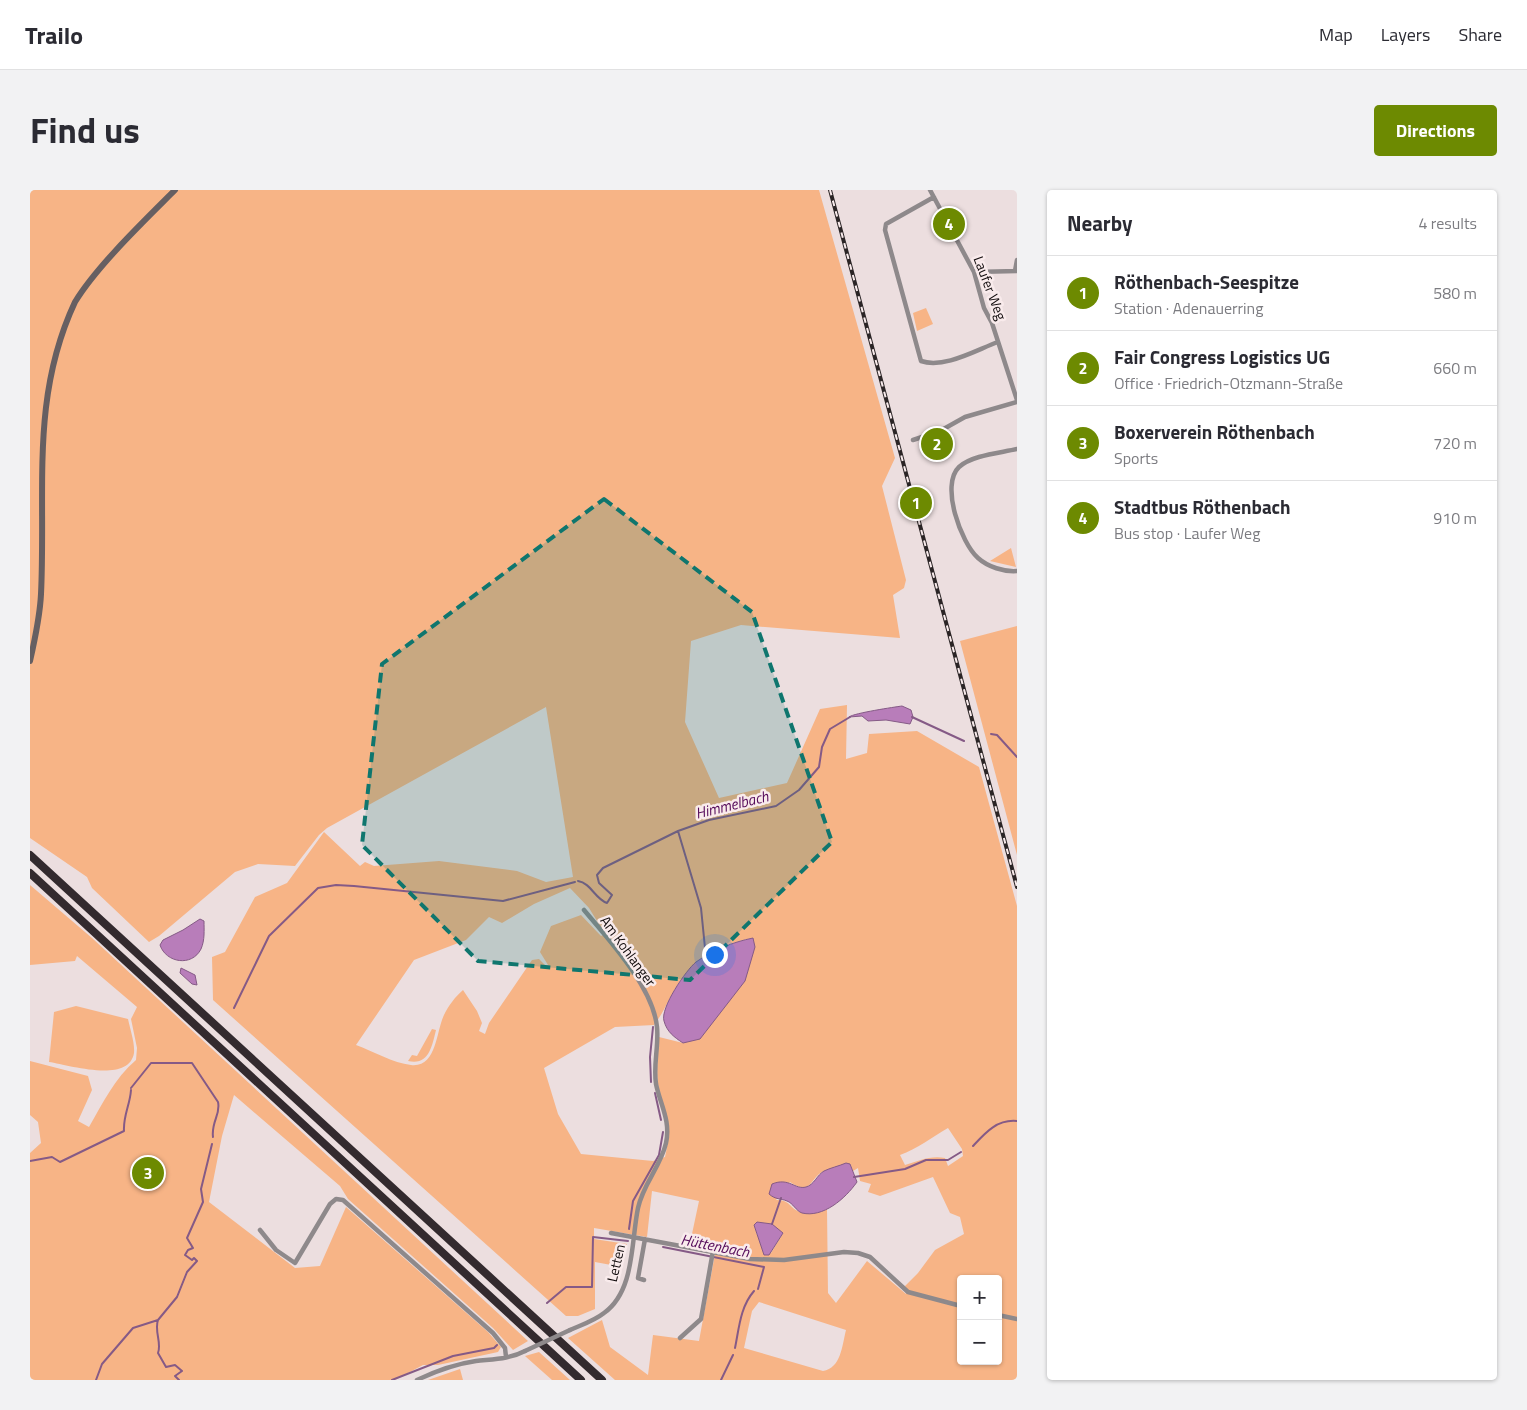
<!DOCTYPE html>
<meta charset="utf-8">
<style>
body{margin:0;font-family:"Titillium Web",sans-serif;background:#f2f2f3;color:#2b2b33}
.controls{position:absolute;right:15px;bottom:15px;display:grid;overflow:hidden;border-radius:5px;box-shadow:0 1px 4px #0004}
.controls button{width:45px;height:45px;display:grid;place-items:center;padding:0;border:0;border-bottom:1px solid #e1e1e2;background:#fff;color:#2b2b33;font:25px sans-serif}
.you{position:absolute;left:684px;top:764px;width:18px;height:18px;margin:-12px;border:4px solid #fff;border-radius:50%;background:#1a73e8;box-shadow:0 0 0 8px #1a73e833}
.badge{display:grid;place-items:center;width:32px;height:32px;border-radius:50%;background:#6d8a01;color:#fff;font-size:16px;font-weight:700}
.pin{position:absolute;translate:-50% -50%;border:2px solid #fff;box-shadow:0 1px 5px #0006}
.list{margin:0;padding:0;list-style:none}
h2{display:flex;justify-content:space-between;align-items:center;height:65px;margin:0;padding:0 20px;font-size:21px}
h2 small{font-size:16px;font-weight:400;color:#7c7c81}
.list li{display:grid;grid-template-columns:32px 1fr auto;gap:15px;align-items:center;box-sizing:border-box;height:75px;padding:0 20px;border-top:1px solid #e1e1e2}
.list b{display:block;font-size:19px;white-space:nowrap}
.list p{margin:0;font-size:16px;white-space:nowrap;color:#7c7c81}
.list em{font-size:16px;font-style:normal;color:#7c7c81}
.map{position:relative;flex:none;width:987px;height:1190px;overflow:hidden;border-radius:5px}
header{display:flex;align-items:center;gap:30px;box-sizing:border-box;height:70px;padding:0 25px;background:#fff;border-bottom:1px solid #e1e1e2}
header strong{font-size:24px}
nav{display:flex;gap:28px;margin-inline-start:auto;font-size:18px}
.intro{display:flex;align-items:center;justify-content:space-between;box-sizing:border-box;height:120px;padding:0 30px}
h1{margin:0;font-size:35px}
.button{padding:12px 22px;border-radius:5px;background:#6d8a01;color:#fff;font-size:18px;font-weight:700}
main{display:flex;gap:30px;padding:0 30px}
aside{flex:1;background:#fff;border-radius:5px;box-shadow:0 1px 4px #0004}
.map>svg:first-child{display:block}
.green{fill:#f7b486;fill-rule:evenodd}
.water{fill:#b87dba;stroke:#855a86}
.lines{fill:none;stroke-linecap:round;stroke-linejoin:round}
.stream{stroke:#855a86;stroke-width:2}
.street{stroke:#8e898b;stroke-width:4.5}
.secondary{stroke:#665f62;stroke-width:6}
.highway{stroke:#332a2e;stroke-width:8}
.rail-casing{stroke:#2b2526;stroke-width:4}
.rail{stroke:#f9ebec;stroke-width:2;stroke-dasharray:5.5;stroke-linecap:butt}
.street-bridge{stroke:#8e898b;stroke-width:4.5}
.marked{fill:#0f766e;fill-opacity:0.2;stroke:#0f766e;stroke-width:4;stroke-dasharray:10 6;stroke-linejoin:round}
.labels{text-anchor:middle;stroke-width:5;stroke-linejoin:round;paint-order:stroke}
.street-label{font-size:14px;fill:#0f0a0b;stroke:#f9ebec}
.water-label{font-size:15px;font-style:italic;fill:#540959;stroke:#f9ebec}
</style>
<header>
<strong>Trailo</strong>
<nav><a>Map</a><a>Layers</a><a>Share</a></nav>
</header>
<div class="intro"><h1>Find us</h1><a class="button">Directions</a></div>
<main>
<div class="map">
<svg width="987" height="1190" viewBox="0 0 987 1190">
<rect width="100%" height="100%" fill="#ecdedf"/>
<path class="green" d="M0,0H789L865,268L852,296L876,390L874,398L863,405L870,448L711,435L661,451L655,532L689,608L757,593L790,519L817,515L816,569L837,563L839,544L887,541L949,577L987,716V1190H585L538,1148L572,1130L580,1157L618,1185L623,1145L669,1151L685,1064L659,1058L669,1011L622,1001L617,1047L564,1038V1049L597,1054L592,1077L565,1072V1119L548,1126H536L183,810L182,767L195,762L225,707L257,693L294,642L330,676L335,672L344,676L409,671L487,681L516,692L543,687L516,517L297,638L289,645L265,676L228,674L205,682L129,746L119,752L62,698L57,687L0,648ZM540,698L559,718L575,744L571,746L551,725L521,736L510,762L518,775L516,776L509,769L502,770L459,833L455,844L449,841L452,833L447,821L433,800C425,807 419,815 414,825C406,841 407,878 381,875C363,873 343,861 326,855L384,770L436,750L459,727L472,733L504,714ZM723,748L653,853L629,847C628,863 626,878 628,894C633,924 643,934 635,967L623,971L551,964L528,924L514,878L585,837L624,835C635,821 640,805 650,791C666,767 695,753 723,748ZM918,938L932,959L933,966L918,976L915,968C901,965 888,971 875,975L870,965C887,959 902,947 918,938ZM820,974L823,981L828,978L830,991L841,994L838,1002L850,1006L903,987L920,1023L930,1027L934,1044L905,1060L888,1083L875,1096L876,1104L837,1071L806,1113L798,1103L797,1019C790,1023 778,1024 770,1022C759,1018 761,1010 746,1010L760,992C781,1006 779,990 792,982C799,978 812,977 820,974ZM726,1043H753L741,1063ZM931,1089H968V1171H931ZM729,1112L816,1140C812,1156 811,1178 793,1181L714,1158L722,1121Z
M896,118L903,134L887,141L883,123Z
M981,358L986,377L960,371Z
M987,436V665L930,451Z
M0,695L62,748L498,1151L483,1160L463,1138L318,1009L310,996L204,905L192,946L179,1012L265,1078L290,1076L316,1017L458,1142L471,1157L468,1162L408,1175H393L365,1190H0V963L11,953L8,932L0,925V871L58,886L62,900L48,931L59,937C73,913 84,889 106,870L107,858L101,829L107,817L47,766L45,771L0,775Z
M46,816L98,829C100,839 105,853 104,863C99,894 39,875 19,872L24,822Z
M402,839L406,840C402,856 399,876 378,871L382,865L387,866Z
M509,1162L540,1190H522L495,1166Z
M430,1179L433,1190H398Z"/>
<path class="water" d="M872,516L881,520L883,527L880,534L856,530L838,531L832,526L819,527C824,523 865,517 872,516Z
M170,729L174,731C174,740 175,750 171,759C162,777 136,773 130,755L133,750L153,740Z
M723,748L725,757L715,791L670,849L653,853C644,847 637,842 634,831C630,818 656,780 666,772C683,760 703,752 723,748Z
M151,778L165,785L167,795L162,794L150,783Z
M816,973L820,974L827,992C815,1009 793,1028 772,1023C766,1021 763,1013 757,1011C750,1008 746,1010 739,1004L742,994C759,987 765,1000 776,997C784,995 787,985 794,981C800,978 809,976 816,973Z
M727,1032L742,1034L753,1043L739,1065H734L724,1035Z"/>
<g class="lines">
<path class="stream" d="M882,527L934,551
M961,544L967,545L987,567
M648,641L671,718L676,768
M548,691C561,693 565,709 577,713L582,705L569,693L567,685L573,678L648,641L679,630L746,616L769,600L789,577L792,557L800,539L820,527
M204,818L239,746L288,698L306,695L324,696L473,711L545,692
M621,892L620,867L623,837
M101,898L121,873H162L188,912C191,924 181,932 183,947
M625,903L631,930
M943,956C955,943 967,929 987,931
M0,971L22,967L30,972L94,941C93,926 100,915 101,900
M824,987L875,979L896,970H918L931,962
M742,1034L751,1008
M599,1039L603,1011L629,965L633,942
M633,1057L734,1077
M728,1099L734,1077
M517,1113L536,1097H562L563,1047L598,1051
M128,1130C124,1141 132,1153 128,1163L136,1177L145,1175L152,1181L145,1186L149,1190
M705,1158C709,1139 710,1117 724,1101
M66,1190L72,1174L103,1138L128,1130L147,1107L157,1082L167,1071L164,1068L162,1070L155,1065L158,1060L163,1058L157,1048L173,1012L171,999L182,954
M362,1190L423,1166L464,1158L467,1155
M691,1190L703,1165"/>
<path class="street" d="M900,0L944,82L954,118L962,133L987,210
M904,7L856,34L855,40L891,171C914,179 946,160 968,152
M985,81L987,70
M944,82L987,81
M883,250L910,241L935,227L987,212
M987,259C970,263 942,265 929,277C910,295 931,353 948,368C958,377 974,382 987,381
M230,1040L246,1060L265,1073L300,1014L306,1009L313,1010L463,1143L475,1158L476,1167
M581,1043L720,1069L754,1070L814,1062L828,1063L840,1067L878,1102L931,1116
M614,1090L608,1088L615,1049
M968,1125L987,1129
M540,1140C551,1135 564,1131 574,1123C605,1101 601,1051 608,1018C613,994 631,976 636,953C641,931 630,914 626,894C623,874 629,856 627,837C623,797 579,750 554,720
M650,1148L671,1129L683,1061
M387,1190C406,1181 425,1174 446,1171C463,1169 480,1169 495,1161"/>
<path class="secondary" d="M0,471C5,449 10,426 11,404C16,300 0,208 45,112C67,76 114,31 145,0"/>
<path class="highway" d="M0,665L572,1190
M0,683L551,1190"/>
<g class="rail-casing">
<path id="rail" d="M800,0L987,697"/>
</g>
<use href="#rail" class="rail"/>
<path class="street-bridge" d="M495,1161L540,1140"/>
</g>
<path class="marked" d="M574,309L722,422L802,652L660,790L448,771L332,655L352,474Z"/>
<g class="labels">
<g class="street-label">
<text transform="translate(960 98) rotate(69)" y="5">Laufer Weg</text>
<text transform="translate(598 761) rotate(54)" y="5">Am Kohlanger</text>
<text transform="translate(586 1073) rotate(-77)" y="5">Letten</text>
</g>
<g class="water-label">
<text transform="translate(702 615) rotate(-14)" y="5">Himmelbach</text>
<text transform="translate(685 1056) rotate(11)" y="5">Hüttenbach</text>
</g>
</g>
</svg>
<div class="controls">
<button>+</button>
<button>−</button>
</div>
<div class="you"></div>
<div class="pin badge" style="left:886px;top:313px">1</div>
<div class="pin badge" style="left:907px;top:254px">2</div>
<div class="pin badge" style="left:118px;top:983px">3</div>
<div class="pin badge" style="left:919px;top:34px">4</div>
</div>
<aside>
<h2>Nearby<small>4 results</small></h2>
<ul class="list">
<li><span class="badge">1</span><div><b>Röthenbach-Seespitze</b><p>Station · Adenauerring</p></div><em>580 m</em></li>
<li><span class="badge">2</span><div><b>Fair Congress Logistics UG</b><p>Office · Friedrich-Otzmann-Straße</p></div><em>660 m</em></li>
<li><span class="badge">3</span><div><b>Boxerverein Röthenbach</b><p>Sports</p></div><em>720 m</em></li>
<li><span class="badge">4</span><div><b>Stadtbus Röthenbach</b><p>Bus stop · Laufer Weg</p></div><em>910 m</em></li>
</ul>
</aside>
</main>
